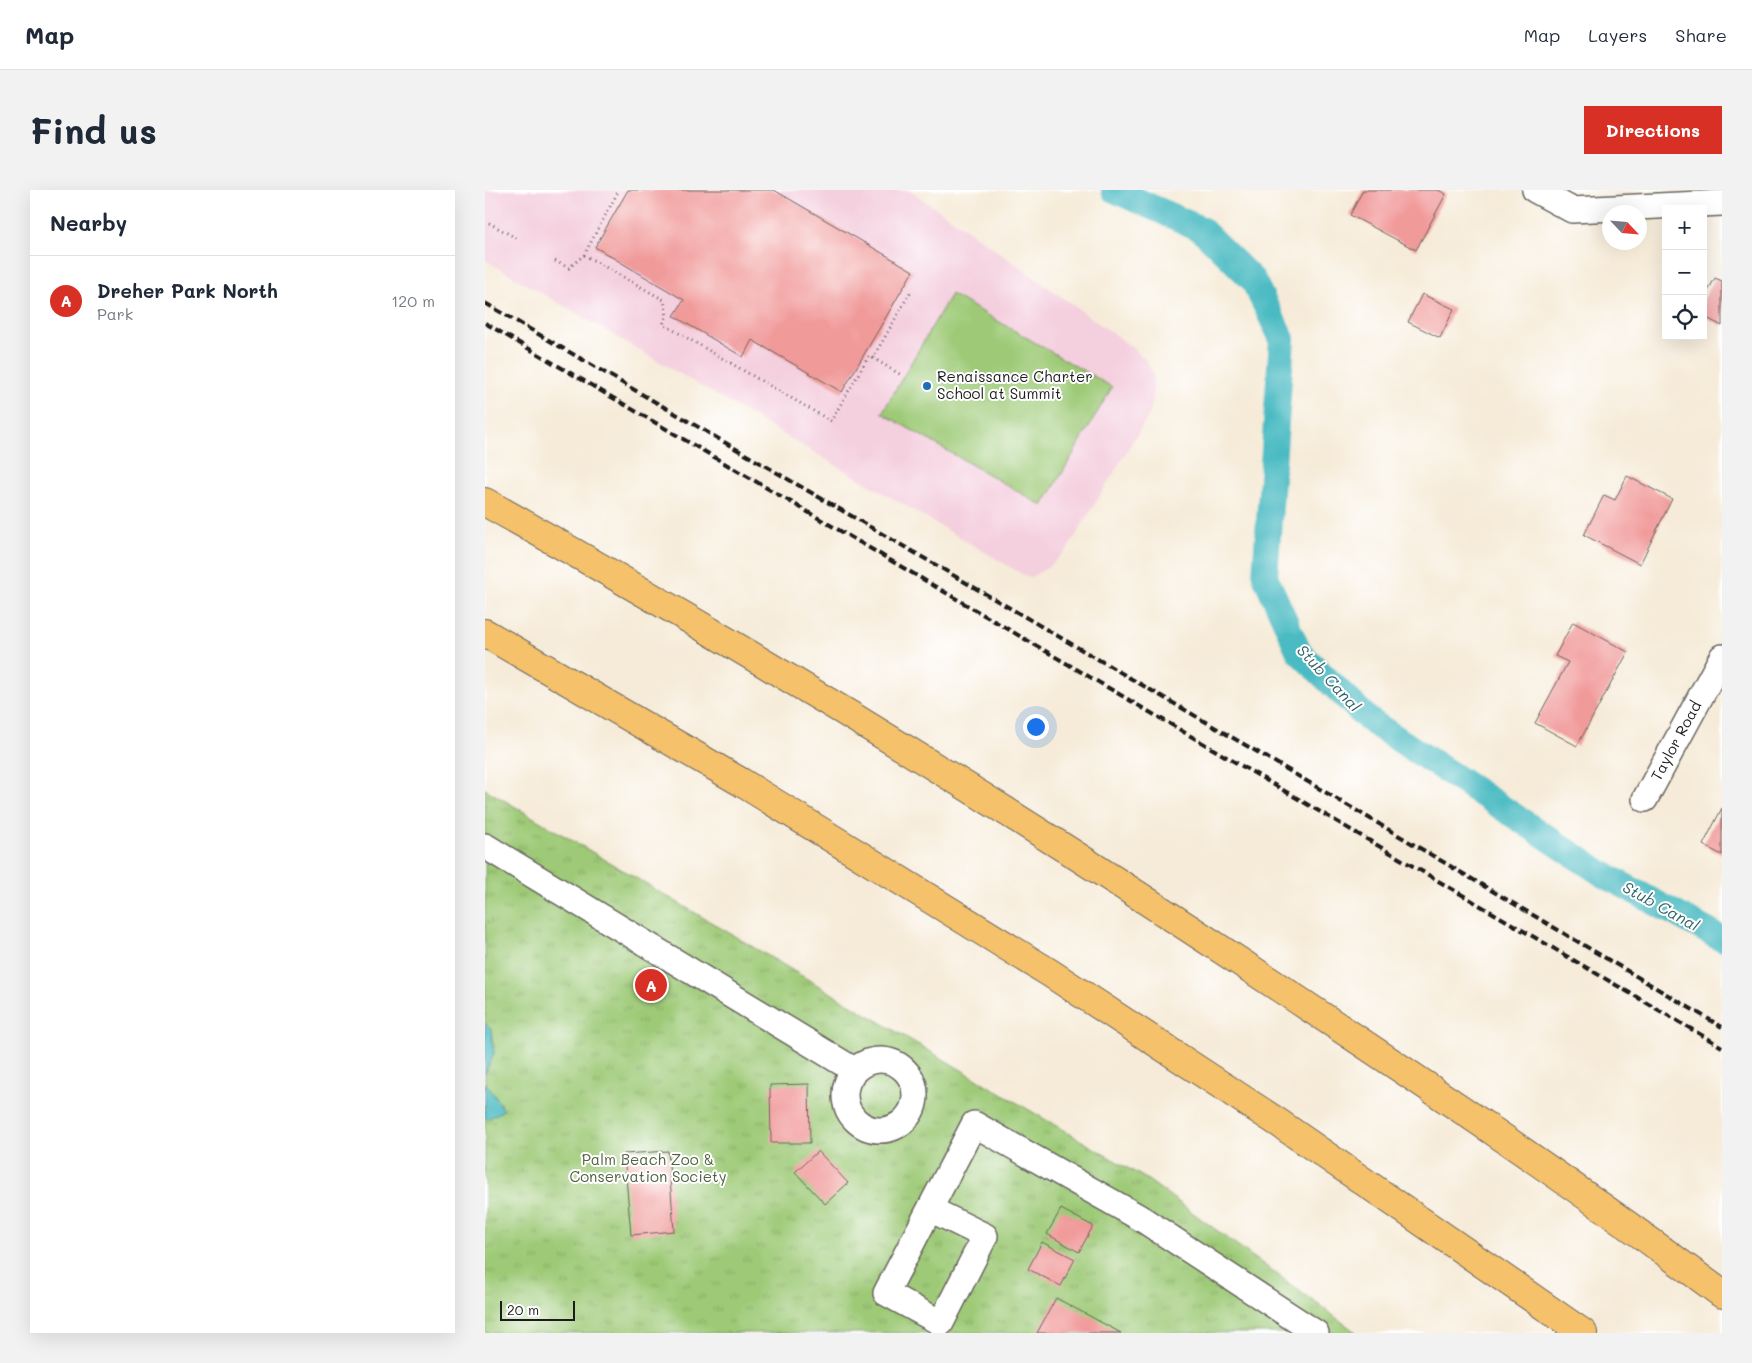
<!DOCTYPE html>
<meta charset="utf-8">
<style>
body{margin:0;font-family:Mali,sans-serif;background:#f2f2f3;color:#1f2937}
.controls{position:absolute;right:15px;top:15px;display:grid;overflow:hidden;border-radius:0px;box-shadow:0 5px 20px #0002}
.controls button{width:45px;height:45px;display:grid;place-items:center;padding:0;border:0;border-bottom:1px solid #e0e1e3;background:#fff;color:#1f2937;font:25px sans-serif}
.compass{position:absolute;left:1117px;top:15px;width:45px;height:45px;border-radius:50%;background:#fff;box-shadow:0 5px 20px #0002;rotate:116deg}
.scale{position:absolute;left:15px;bottom:12px;width:75px;box-sizing:border-box;padding-left:5px;border:2px solid #1c1c1c;border-top:0;font-size:14px;line-height:18px;white-space:nowrap;color:#1c1c1c;-webkit-text-stroke:4px #fff;paint-order:stroke}
.you{position:absolute;left:550px;top:536px;width:18px;height:18px;margin:-12px;border:4px solid #fff;border-radius:50%;background:#1a73e8;box-shadow:0 0 0 8px #1a73e833}
.badge{display:grid;place-items:center;width:32px;height:32px;border-radius:50%;background:#d93025;color:#fff;font-size:16px;font-weight:700}
.pin{position:absolute;translate:-50% -50%;border:2px solid #fff;box-shadow:0 1px 5px #0006}
.list{margin:0;padding:0;list-style:none}
h2{display:flex;justify-content:space-between;align-items:center;height:65px;margin:0;padding:0 20px;font-size:21px}
h2 small{font-size:16px;font-weight:400;color:#747a83}
.list li{display:grid;grid-template-columns:32px 1fr auto;gap:15px;align-items:center;box-sizing:border-box;height:90px;padding:0 20px;border-top:1px solid #e0e1e3}
.list b{display:block;font-size:19px;white-space:nowrap}
.list p{margin:0;font-size:16px;white-space:nowrap;color:#747a83}
.list em{font-size:16px;font-style:normal;color:#747a83}
.icon{flex:none;width:28px;height:28px;fill:none;stroke:currentColor;stroke-width:2;stroke-linecap:round;stroke-linejoin:round}
.map{position:relative;flex:none;width:1237px;height:1143px;overflow:hidden;border-radius:0px}
header{display:flex;align-items:center;gap:30px;box-sizing:border-box;height:70px;padding:0 25px;background:#fff;border-bottom:1px solid #e0e1e3}
header strong{font-size:24px}
nav{display:flex;gap:28px;margin-inline-start:auto;font-size:18px}
.intro{display:flex;align-items:center;justify-content:space-between;box-sizing:border-box;height:120px;padding:0 30px}
h1{margin:0;font-size:35px}
.button{padding:12px 22px;border-radius:0px;background:#d93025;color:#fff;font-size:18px;font-weight:700}
main{display:flex;gap:30px;padding:0 30px}
aside{flex:1;background:#fff;border-radius:0px;box-shadow:0 5px 20px #0002}
.map>svg:first-child{display:block}
.built{fill:#f4cfde}
.park{fill:url(#park-tufts);stroke:#5d734a}
.garden{fill:#9eca77;stroke:#5d734a}
.water{fill:#4cbbc3;stroke:#346c70}
.lines{fill:none;stroke-linecap:round;stroke-linejoin:round}
.canal{stroke:#4cbbc3;stroke-width:26}
.building{fill:#f19a9a}
.minor-casing{stroke:#68645e;stroke-width:28}
.highway-casing{stroke:#68645e;stroke-width:30}
.path{stroke:#68645e;stroke-width:3;stroke-dasharray:1 4;stroke-linecap:butt}
.minor{stroke:#fff;stroke-width:25}
.highway{stroke:#f5c16b;stroke-width:28}
.rail{stroke:#1c1c1c;stroke-width:4;stroke-dasharray:8 4;stroke-linecap:butt}
.poi-dot{fill:#1f6fb2;stroke:#fff;stroke-width:2}
.labels{text-anchor:middle;stroke-width:4;stroke-linejoin:round;paint-order:stroke}
.poi-label{font-size:15px;fill:#1c1c1c;stroke:#fff;text-anchor:start}
.street-label{font-size:15px;fill:#1c1c1c;stroke:#fff}
.park-label{font-size:15px;fill:#506240;stroke:#fff}
.water-label{font-size:16px;font-style:italic;fill:#326467;stroke:#fff}
</style>
<header>
<strong>Map</strong>
<nav><a>Map</a><a>Layers</a><a>Share</a></nav>
</header>
<div class="intro"><h1>Find us</h1><a class="button">Directions</a></div>
<main>
<aside>
<h2>Nearby<small></small></h2>
<ul class="list">
<li><span class="badge">A</span><div><b>Dreher Park North</b><p>Park</p></div><em>120 m</em></li>
</ul>
</aside>
<div class="map">
<svg width="1237" height="1143" viewBox="0 0 1237 1143">
<defs>
<pattern id="park-tufts" width="24" height="20" patternUnits="userSpaceOnUse" patternTransform="scale(1.25)"><rect width="24" height="20" fill="#9eca77"/><path d="M3 7l-1-3M5 7V3M7 7l1-3M15 17l-1-3M17 17v-4M19 17l1-3" fill="none" stroke="#88ad66"/></pattern>
</defs>
<rect width="100%" height="100%" fill="#fff"/>
<filter id="ink" filterUnits="userSpaceOnUse"><feTurbulence type="fractalNoise" baseFrequency=".02" numOctaves="2"/><feDisplacementMap in="SourceGraphic" scale="10" xChannelSelector="R" yChannelSelector="G"/><feConvolveMatrix kernelMatrix="1 2 1 2 8 2 1 2 1" color-interpolation-filters="sRGB"/></filter>
<filter id="wash" filterUnits="userSpaceOnUse"><feTurbulence type="fractalNoise" baseFrequency=".0096" numOctaves="4" result="noise"/><feDisplacementMap in="SourceGraphic" scale="20" xChannelSelector="R" yChannelSelector="G"/><feGaussianBlur stdDeviation="1.12" result="paint"/><feColorMatrix in="noise" values="0 0 0 0 0 0 0 0 0 0 0 0 0 0 0 0 0 1.4 0 .05"/><feComposite in="paint" operator="in"/></filter>
<g filter="url(#wash)">
<rect width="100%" height="100%" fill="#f6ebd8"/>
<path class="built" d="M0,0H423L463,26L647,157L661,170L668,184V207L665,223L582,360L562,378L544,388L0,70Z"/>
<path class="park" d="M0,599L663,990L872,1143H0Z"/>
<path class="garden" d="M466,104L627,197L558,316L397,223Z"/>
<path class="water" d="M0,833L6,839L9,863L0,884Z
M0,892L19,920L3,929L0,927Z"/>
<g class="lines">
<path class="canal" d="M629,0L716,39L768,90L797,149L780,386L814,462L884,530L1116,683L1237,749"/>
</g>
<g id="blocks">
<path class="building" d="M143,0H289L428,81L357,202L267,150L258,167L189,126L199,110L110,57Z
M878,0H953L961,4L931,60L865,25Z
M1230,88L1237,91V136L1218,126V110Z
M937,104L969,119L955,148L923,132Z
M1142,286L1187,309L1155,374L1099,345L1119,305L1130,310Z
M1088,432L1143,462L1092,556L1050,533L1083,472L1070,466Z
M1237,618V665L1218,655Z
M324,894L325,953H286L285,895Z
M183,961L189,1041L146,1045L139,964Z
M333,961L363,993L340,1014L310,982Z
M576,1019L608,1036L594,1062L562,1044Z
M557,1052L590,1069L576,1096L543,1079Z
M571,1108L636,1143H552Z"/>
</g>
</g>
<g filter="url(#ink)">
<use href="#blocks" fill-opacity="0" stroke="#68645e" stroke-width="1"/>
<g class="lines">
<g class="minor-casing">
<g id="minor">
<path d="M1050,0L1087,20L1237,13"/>
<path id="s1" d="M1160,609L1237,467"/>
<path d="M0,656L369,880"/>
<circle cx="395" cy="905" r="35"/>
<path d="M445,1019L500,1046L456,1133L401,1103L489,934L657,1029L831,1143"/>
</g>
</g>
<g class="highway-casing">
<path id="highway" d="M0,312C264,460 523,618 775,785C931,888 1087,992 1237,1104
M0,443L256,592L565,783L794,933L1098,1143"/>
</g>
<path class="path" d="M4,33L33,49
M99,65L179,110L182,126L178,134L346,231L384,166L388,168L426,101
M70,71L84,78L99,65L134,0
M388,168L416,185"/>
<use href="#minor" class="minor"/>
<use href="#highway" class="highway"/>
<path class="rail" d="M0,113L781,567L1237,837
M0,133L1237,857"/>
</g>
</g>
<circle class="poi-dot" cx="442" cy="196" r="5"/>
<g class="labels">
<g class="poi-label">
<text x="452" y="192">Renaissance Charter<tspan x="452" dy="17">School at Summit</tspan></text>
</g>
<g class="street-label">
<text dy="5" stroke="none"><textPath href="#s1" startOffset="66">Taylor Road</textPath></text>
</g>
<g class="park-label">
<text x="163" y="975">Palm Beach Zoo &amp;<tspan x="163" dy="17">Conservation Society</tspan></text>
</g>
<g class="water-label">
<text transform="translate(844 488) rotate(47)" y="6">Stub Canal</text>
<text transform="translate(1176 716) rotate(29)" y="6">Stub Canal</text>
</g>
</g>
</svg>
<div class="controls">
<button>+</button>
<button>−</button>
<button><svg class="icon" aria-label="locate" viewBox="0 0 24 24"><circle cx="12" cy="12" r="6"/><path d="M12 2v4M12 18v4M2 12h4M18 12h4"/></svg></button>
</div>
<svg class="compass" viewBox="-18 -18 36 36"><path d="M0-13l5 13h-10z" fill="#e53935"/><path d="M0 13l5-13h-10z" fill="#747a83"/></svg>
<div class="scale">20 m</div>
<div class="you"></div>
<div class="pin badge" style="left:166px;top:795px">A</div>
</div>
</main>
